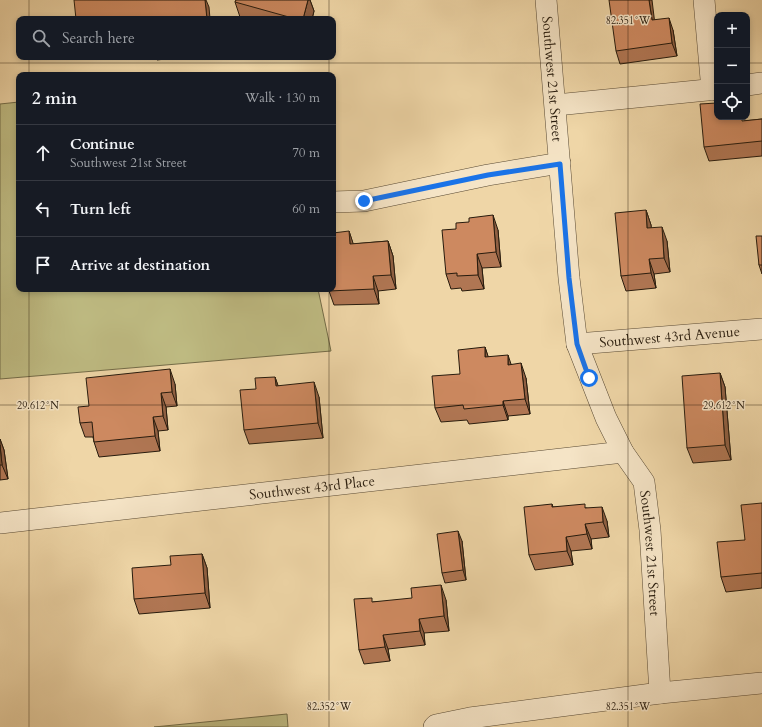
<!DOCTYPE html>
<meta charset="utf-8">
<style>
body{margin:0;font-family:Cardo,serif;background:#20242c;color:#f1f3f6}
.controls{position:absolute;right:12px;top:12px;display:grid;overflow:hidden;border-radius:8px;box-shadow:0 2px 6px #0003}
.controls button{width:36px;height:36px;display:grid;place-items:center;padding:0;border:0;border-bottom:1px solid #363941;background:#171b24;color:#f1f3f6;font:20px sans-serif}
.stop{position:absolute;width:12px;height:12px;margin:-9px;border:3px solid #1a73e8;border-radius:50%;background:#fff}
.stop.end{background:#1a73e8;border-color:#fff;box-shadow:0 1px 4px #0008}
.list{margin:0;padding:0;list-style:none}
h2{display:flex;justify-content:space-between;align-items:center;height:52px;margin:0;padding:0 16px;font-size:17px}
h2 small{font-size:13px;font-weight:400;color:#9ea1a6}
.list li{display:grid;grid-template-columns:26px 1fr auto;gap:12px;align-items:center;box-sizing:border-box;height:56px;padding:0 16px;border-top:1px solid #363941}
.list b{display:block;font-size:15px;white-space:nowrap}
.list p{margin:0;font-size:13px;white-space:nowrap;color:#9ea1a6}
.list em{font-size:13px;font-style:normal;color:#9ea1a6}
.icon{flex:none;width:22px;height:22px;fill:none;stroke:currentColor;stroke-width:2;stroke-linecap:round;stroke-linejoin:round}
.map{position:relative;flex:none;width:762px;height:727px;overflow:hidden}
.search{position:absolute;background:#171b24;box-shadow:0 2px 6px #0003;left:16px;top:16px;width:320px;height:44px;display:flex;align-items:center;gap:10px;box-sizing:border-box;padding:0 14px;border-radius:8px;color:#9ea1a6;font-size:15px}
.panel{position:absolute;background:#171b24;box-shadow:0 2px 6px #0003;left:16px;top:72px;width:320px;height:220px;border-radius:8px}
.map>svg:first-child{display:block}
.green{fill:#bfbc83;stroke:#736c48}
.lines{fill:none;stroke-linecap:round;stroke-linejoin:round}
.minor-casing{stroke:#594a34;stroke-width:22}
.minor{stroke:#f5e4c6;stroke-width:21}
.wall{fill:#b07653;stroke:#271b0d}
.shaded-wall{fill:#906043;stroke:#271b0d}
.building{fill:#cd8960;stroke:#271b0d}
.route{stroke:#1a73e8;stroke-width:5}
.ticks{fill:none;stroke:#271b0d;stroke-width:1;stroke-opacity:0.45}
.labels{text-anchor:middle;stroke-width:3;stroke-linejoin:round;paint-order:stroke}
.street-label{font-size:14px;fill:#271b0d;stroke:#f5e4c6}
.ticks-label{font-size:10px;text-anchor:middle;fill:#271b0d;stroke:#f5e4c6;stroke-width:3;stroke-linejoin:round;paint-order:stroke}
</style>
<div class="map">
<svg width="762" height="727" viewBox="0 0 762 727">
<rect width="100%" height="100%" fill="#efd6a7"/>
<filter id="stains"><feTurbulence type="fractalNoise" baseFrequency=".005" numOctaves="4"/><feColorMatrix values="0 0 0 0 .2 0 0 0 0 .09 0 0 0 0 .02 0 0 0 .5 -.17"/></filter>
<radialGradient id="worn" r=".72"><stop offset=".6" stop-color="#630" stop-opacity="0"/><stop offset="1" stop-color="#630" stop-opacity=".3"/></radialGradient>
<path class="green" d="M19,102V289H318L331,351L0,379V104Z
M287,714L288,727H154Z"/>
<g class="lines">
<g class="minor-casing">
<g id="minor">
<path id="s1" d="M546,0L569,278L577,344L606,418L623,452L644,482L650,530L660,693"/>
<path d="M704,0L712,90"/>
<path d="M747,85L762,83"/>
<path d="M556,105L717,89"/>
<path d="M333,202L364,201L488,175L560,163"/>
<path id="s2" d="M577,344L762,329"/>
<path id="s3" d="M0,523L623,452"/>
<path d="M434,727L436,725L470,718L660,693L762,683"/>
</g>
</g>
<use href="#minor" class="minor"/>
</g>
<path class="wall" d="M236,0H310L314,11L312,19H248L240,17L235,2Z
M655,20L673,30L677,56L620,64L616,51Z
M156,57H181L157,60Z
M762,119V156L709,161L704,147L744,121Z
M646,210L651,225V228L667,241L670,272L654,274L656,288L626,291L621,276Z
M498,230L501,267L482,268L484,289L462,291L461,288L451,289L446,274Z
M349,231L353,244L388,241L393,256L396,289L378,291L379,304L334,305L329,291Z
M762,236V274L759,265Z
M485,347L488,357L511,364L526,378L530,414L508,416V420L469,424L467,420L441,422L435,408L460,374Z
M720,373L725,387L731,460L693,463L687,448Z
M275,377L278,386L319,397L323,438L249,444L244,430Z
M175,384L177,406L166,407L168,430L158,431L160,451L99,457L94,442L93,437H85L80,423L89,406Z
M0,439L4,450L8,479L0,480Z
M762,503V588L726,592L721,577L745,540Z
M552,504L553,507L587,508L607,521L609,537L591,539L592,549L571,551L573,565L535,570L529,555Z
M462,541L466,580L445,583L442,573Z
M202,554L207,568L210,608L139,614L134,599L171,565Z
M446,600L449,631L424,633L425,645L388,649L390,661L364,664L359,650L373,602Z"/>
<path class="shaded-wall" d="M205,0H206L209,7L210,19H207Z
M308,0H310L314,11L312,19H303Z
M649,0H652L656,33L652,20Z
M669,18L673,30L677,56L672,43Z
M646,210L651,225L653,242L647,228Z
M493,215L498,230L501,267L496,252Z
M662,227L667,241L670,272L664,258Z
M349,231L354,246L350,244Z
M388,241L393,256L396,289L391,275Z
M477,254L482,268L484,289L478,275Z
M649,259L654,274L656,288L651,273Z
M373,276L378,291L379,304L374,289Z
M485,347L490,362L485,357Z
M508,355L513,370L508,365Z
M521,363L526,378L530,414L525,399Z
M170,369L175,384L177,406L172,392Z
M720,373L725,387L731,460L725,445Z
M275,377L280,391L276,386Z
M314,382L319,397L323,438L318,423Z
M161,393L166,407L168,430L163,416Z
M503,401L508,416V420L503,405Z
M153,417L158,431L160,451L155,436Z
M0,439L4,450L8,479L2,465L0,445Z
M602,507L607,521L609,537L603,522Z
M585,524L591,539L592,549L587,534Z
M458,531L462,541L466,580L463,570Z
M566,537L571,551L573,565L567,551Z
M202,554L207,568L210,608L205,593Z
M441,585L446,600L449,631L444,616Z
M419,619L424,633L425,645L420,631Z
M383,635L388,649L390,661L385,647Z"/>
<path class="building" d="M74,0H205L207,19H76Z
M236,0H308L303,19H296L235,2Z
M609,0H649L652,20L669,18L672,43L616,51Z
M717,103V117H742V121L762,119V141L704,147L700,104Z
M646,210L647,228L662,227L664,258L649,259L651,273L621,276L615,213Z
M493,215L496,252L477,254L478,275L457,276V273L446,274L442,230L456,229V223L469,222V218Z
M349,231L350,244L388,241L391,275L373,276L374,289L329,291L328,289H333V233Z
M756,236H762V265H759Z
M485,347V357L508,355V365L521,363L525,399L503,401V405L464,409L463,405L435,408L432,376L460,374L458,350Z
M170,369L172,392L161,393L163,416L153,417L155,436L94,442L92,422L80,423L78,407L89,406L86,378Z
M720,373L725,445L687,448L682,376Z
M275,377L276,386L314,382L318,423L244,430L240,390L256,389L255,378Z
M0,445L2,465H0Z
M762,503V573L721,577L717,542L745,540L741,505Z
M552,504V507L585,504V508L602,507L603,522L585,524L587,534L566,537L567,551L529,555L524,507Z
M458,531L463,570L442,573L437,534Z
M202,554L205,593L134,599L132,568L171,565L170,556Z
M441,585L444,616L419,619L420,631L383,635L385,647L359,650L354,599L372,598V602L412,598L411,588Z"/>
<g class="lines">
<path class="route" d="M364,201L488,175L560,164L569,278L577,344L589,378"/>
</g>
<path class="ticks" d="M29,0V19M329,0V19M628,0V727M29,57V75M329,57V75M0,63H717M747,63H762M29,289V727M329,289V727M0,405H762"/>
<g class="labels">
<g class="street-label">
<text dy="5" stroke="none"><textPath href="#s1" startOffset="79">Southwest 21st Street</textPath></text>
<text dy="5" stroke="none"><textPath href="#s2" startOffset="93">Southwest 43rd Avenue</textPath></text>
<text dy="5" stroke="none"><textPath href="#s3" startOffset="314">Southwest 43rd Place</textPath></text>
<text dy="5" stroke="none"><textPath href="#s1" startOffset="571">Southwest 21st Street</textPath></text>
</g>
</g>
<g class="ticks-label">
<text x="628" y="24">82.351°W</text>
<text x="38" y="409">29.612°N</text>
<text x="724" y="409">29.612°N</text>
<text x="329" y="710">82.352°W</text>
<text x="628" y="710">82.351°W</text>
</g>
<rect width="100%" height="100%" filter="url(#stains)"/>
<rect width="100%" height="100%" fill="url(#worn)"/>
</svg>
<div class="controls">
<button>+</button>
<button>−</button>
<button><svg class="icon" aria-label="locate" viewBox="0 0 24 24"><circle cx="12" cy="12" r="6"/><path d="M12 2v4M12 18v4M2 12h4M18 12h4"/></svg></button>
</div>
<div class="stop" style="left:589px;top:378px"></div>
<div class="stop end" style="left:364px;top:201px"></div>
<div class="search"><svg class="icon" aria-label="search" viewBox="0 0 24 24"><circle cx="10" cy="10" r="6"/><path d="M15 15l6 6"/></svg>Search here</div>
<section class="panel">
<h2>2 min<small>Walk · 130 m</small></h2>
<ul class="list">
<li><svg class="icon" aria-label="ahead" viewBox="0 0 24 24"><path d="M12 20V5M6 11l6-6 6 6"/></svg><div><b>Continue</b><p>Southwest 21st Street</p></div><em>70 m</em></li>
<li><svg class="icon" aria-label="left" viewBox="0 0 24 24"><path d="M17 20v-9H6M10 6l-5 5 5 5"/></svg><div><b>Turn left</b></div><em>60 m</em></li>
<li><svg class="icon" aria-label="arrive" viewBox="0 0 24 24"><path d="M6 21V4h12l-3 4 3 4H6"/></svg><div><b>Arrive at destination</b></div></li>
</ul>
</section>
</div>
